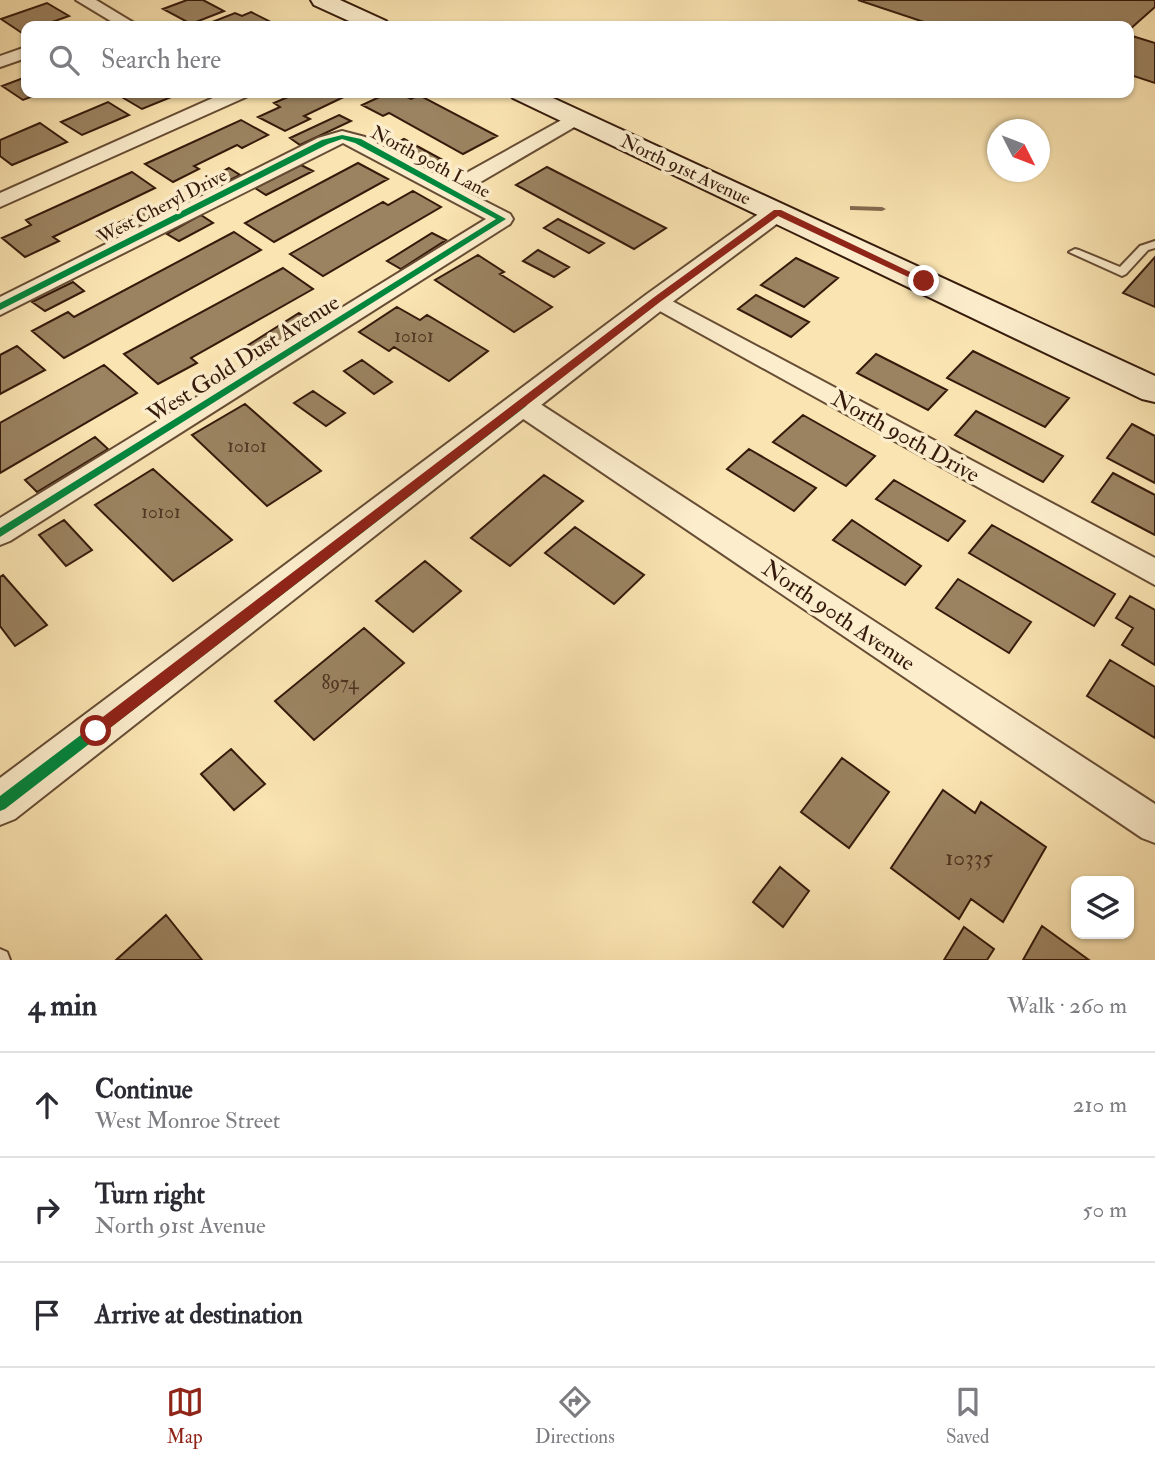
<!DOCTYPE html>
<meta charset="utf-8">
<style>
body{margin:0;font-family:"IM FELL Double Pica",serif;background:#f2f2f3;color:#2b2b33}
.controls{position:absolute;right:21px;bottom:21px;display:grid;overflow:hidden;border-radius:14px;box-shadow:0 2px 5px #0004}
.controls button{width:63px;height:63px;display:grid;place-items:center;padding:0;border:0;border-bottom:2px solid #e1e1e2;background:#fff;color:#2b2b33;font:35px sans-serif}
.compass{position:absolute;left:987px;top:119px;width:63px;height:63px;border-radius:50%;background:#fff;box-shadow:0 2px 5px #0004;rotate:132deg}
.stop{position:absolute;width:21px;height:21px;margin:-16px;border:5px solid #8f2418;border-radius:50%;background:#fff}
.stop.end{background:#8f2418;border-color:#fff;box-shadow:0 2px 7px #0008}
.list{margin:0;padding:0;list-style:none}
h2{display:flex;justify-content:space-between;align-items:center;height:91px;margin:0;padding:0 28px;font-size:30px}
h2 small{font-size:23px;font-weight:400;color:#7c7c81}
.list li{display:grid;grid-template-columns:46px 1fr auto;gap:21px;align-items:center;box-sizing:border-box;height:105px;padding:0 28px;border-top:2px solid #e1e1e2}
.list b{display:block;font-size:26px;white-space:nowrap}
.list p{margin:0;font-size:23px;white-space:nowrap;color:#7c7c81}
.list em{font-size:23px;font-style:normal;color:#7c7c81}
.icon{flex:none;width:38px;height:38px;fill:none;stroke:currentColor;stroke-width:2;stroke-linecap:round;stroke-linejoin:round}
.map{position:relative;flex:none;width:1155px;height:960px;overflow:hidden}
.search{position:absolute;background:#fff;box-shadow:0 2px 5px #0004;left:21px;right:21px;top:21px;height:77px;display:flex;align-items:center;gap:18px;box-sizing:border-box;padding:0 24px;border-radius:14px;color:#7c7c81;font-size:26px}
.sheet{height:406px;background:#fff}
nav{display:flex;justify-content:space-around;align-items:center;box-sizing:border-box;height:98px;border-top:2px solid #e1e1e2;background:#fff;font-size:19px;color:#7c7c81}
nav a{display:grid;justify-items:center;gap:4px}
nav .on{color:#8f2418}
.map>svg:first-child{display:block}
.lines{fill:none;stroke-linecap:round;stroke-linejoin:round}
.stream{fill:#836a4d;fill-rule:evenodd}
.building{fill:#9b8361;stroke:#351a0b;stroke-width:2}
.service-casing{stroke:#664c34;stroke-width:4}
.minor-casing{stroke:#664c34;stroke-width:4}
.tertiary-casing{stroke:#664c34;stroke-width:4}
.secondary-casing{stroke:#351a0b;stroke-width:4}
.service{fill:#fcedcc;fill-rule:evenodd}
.minor{fill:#fcedcc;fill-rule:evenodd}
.tertiary{fill:#fcedcc;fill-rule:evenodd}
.secondary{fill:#fcedcc;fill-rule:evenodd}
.cycleway-casing{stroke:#fcedcc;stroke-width:5}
.cycleway{fill:#00873e;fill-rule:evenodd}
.route{fill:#8f2418}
.labels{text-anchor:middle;stroke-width:7;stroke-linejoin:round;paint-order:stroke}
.far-street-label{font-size:19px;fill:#351a0b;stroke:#fcedcc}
.number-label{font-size:19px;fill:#4e3420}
.street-label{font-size:23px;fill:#351a0b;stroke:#fcedcc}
.near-number-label{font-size:23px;fill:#4e3420}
</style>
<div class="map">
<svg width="1155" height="960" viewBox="0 0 1155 960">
<rect width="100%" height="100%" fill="#fae4b1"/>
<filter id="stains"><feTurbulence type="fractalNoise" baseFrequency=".00286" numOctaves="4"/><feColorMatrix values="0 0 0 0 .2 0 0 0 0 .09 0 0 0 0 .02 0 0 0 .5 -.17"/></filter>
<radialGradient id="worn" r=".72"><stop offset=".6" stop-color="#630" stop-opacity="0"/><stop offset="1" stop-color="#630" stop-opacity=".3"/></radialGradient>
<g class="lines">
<path class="stream" d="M850,206L882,207L886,209L882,211L853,210H850Z"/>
</g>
<path class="building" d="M187,0H203L224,11L191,24L163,9Z
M858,0H1155V7L1129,30V26H936Z
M47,3L69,16L41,26H26V32L22,33L1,19Z
M251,12L273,23L265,26H202L235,13L242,16Z
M1129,35L1155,43V83L1134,76L1129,78Z
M26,77V93H41L23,100L2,86Z
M115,93H181L142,109Z
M297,93H352L304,116L310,119L285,131L258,117L280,107L274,103Z
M388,93H399L411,99L419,95L497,136L463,154L389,113L383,116L362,105Z
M108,102L129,115L82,135L61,122Z
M339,115L351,121L300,145L290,138Z
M241,120L268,135L242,148L237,145L194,166L199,169L173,182L145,164Z
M40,123L67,142L12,165L0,156V140Z
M404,139L441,159L428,166L390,146Z
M358,163L388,179L274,242L245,223Z
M301,165L313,171L266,195L255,188Z
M547,167L666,228L634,249L516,185Z
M229,168L240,175L208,191L197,185Z
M132,172L155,188L53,237L59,241L25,257L2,238L31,225L26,220Z
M413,191L441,207L323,276L290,254L383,202L388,205Z
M149,208L160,215L106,242L95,234Z
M201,215L213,223L179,241L167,234Z
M558,219L604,243L589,253L544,228Z
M234,232L261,250L64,358L32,331L68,312L74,317Z
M432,233L446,240L401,269L387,261Z
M538,250L569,267L554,277L523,261Z
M478,255L504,272L500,274L552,307L514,332L435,280Z
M1155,257V307L1123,293Z
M796,258L838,278L804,307L761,285Z
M283,268L313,289L191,358L197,363L158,384L124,354Z
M73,282L84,291L45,311L32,302Z
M756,295L809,322L791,337L738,309Z
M397,307L420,320L427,315L488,351L449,381L394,347L389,351L359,332Z
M299,313L313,322L258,357L245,347Z
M17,346L45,370L0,394V355Z
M973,351L1069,398L1045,427L947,378Z
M876,354L947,390L928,410L857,373Z
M362,360L392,382L374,394L344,371Z
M104,365L137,393L0,473V423Z
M313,391L345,413L326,426L294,403Z
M245,404L321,471L267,506L192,435Z
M976,411L1063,456L1043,482L955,435Z
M803,415L875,456L846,486L773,442Z
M1132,424L1155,436V483L1107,458Z
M95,437L108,449L37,492L25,480Z
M749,449L816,488L794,511L727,469Z
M153,469L232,540L173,581L95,505Z
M1113,473L1155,495V535L1092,502Z
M544,475L583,501L510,566L471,538Z
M894,480L965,521L948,541L876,499Z
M64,520L92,550L66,566L39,535Z
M852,520L921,566L905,585L833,540Z
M992,525L1115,594L1094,626L969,553Z
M575,527L644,575L614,604L545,553Z
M425,561L461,591L413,632L376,601Z
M3,575L47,625L15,646L0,626V577Z
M958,579L1031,622L1009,653L936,608Z
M1130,596L1155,610V665L1122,645L1133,628L1116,618Z
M364,628L404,663L314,740L275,701Z
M1110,660L1155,687V738L1087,696Z
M231,749L265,784L234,810L201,774Z
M842,758L889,792L849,848L801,812Z
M943,790L975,813L981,802L1046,847L1003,922L971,899L959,919L891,868Z
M780,867L809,891L783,927L753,902Z
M166,915L202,960H116Z
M1042,926L1089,960H1023Z
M964,927L994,949L987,960H944Z"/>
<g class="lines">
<g class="service-casing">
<path id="service" d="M1155,241V248L1148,250L1126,274L1122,276L1069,252L1075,249L1079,250L1120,267L1140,246Z
M0,949L7,952L10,960H0Z"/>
</g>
<g class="minor-casing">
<path id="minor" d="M76,0H96L139,26H119Z
M26,47V58L0,67V56Z
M224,93H248L246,97L0,207V193Z
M576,112L586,118L583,122L465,191L510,214L513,219L510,224L10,541L0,545V518L486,219L343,143L0,315V297L318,138L342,131L365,137L450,182Z
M657,293L1155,558V585L649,305L645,300L649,295Z
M522,396L531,398L1155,804V843L1142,838L513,412L509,405L513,398Z"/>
</g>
<g class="tertiary-casing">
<path id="tertiary" d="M777,204L786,207L790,212L786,217L667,306L15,819L0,825V778L647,294L768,207Z"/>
</g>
<g class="secondary-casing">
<path id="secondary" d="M311,0H340L386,21L390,26H360L314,5Z
M509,93H542L1155,376V402L1142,399L513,98Z"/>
</g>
<use href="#service" class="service"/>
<use href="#minor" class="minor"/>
<use href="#tertiary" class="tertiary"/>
<use href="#secondary" class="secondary"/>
<g class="cycleway-casing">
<path id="cycleway" d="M342,135L361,139L506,219L0,537V528L496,219L355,143L342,139L328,144L0,310V303L322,140Z
M522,402L527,405L525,407L5,809L0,811V796Z"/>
</g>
<use href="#cycleway" class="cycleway"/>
</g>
<path class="route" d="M774,210H781L929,281L921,283L778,216L660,302L101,735H91V726L653,298Z"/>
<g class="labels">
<g class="far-street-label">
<text transform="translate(431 161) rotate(28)" y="7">North 90th Lane</text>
<text transform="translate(686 169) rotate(25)" y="7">North 91st Avenue</text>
<text transform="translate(162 205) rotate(-27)" y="7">West Cheryl Drive</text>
</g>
<g class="number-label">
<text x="414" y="342">10101</text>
<text x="247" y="452">10101</text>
<text x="161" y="518">10101</text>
<text x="340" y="689">8974</text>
</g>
<g class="street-label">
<text transform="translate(243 358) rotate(-32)" y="8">West Gold Dust Avenue</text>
<text transform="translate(906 436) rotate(29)" y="8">North 90th Drive</text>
<text transform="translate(839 615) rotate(34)" y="8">North 90th Avenue</text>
</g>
<g class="near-number-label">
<text x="969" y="865">10335</text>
</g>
</g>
<rect width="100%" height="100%" filter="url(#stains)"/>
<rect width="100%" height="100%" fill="url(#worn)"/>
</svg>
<div class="controls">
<button><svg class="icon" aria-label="layers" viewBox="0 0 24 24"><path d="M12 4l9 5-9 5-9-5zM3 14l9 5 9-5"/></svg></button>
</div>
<svg class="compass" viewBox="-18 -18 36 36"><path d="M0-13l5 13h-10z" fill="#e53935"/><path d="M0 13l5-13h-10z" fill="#7c7c81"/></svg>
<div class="stop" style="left:96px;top:731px"></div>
<div class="stop end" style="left:924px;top:281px"></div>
<div class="search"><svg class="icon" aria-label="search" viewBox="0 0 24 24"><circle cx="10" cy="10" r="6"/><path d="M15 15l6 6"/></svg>Search here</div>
</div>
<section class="sheet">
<h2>4 min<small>Walk · 260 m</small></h2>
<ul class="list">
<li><svg class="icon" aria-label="ahead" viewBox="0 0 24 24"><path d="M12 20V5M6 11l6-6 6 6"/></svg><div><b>Continue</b><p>West Monroe Street</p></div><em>210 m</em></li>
<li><svg class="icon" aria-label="right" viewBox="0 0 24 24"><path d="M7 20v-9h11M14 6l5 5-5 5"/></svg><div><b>Turn right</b><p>North 91st Avenue</p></div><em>50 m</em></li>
<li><svg class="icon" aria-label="arrive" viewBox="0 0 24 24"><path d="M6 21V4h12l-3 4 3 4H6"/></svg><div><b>Arrive at destination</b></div></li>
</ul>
</section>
<nav>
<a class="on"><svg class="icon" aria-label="map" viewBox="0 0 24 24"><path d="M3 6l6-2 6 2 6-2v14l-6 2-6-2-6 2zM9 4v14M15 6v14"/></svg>Map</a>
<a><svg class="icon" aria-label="directions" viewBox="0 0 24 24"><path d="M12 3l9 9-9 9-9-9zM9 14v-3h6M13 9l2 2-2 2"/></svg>Directions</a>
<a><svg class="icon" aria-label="saved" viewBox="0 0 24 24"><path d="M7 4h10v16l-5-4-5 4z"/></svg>Saved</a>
</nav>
